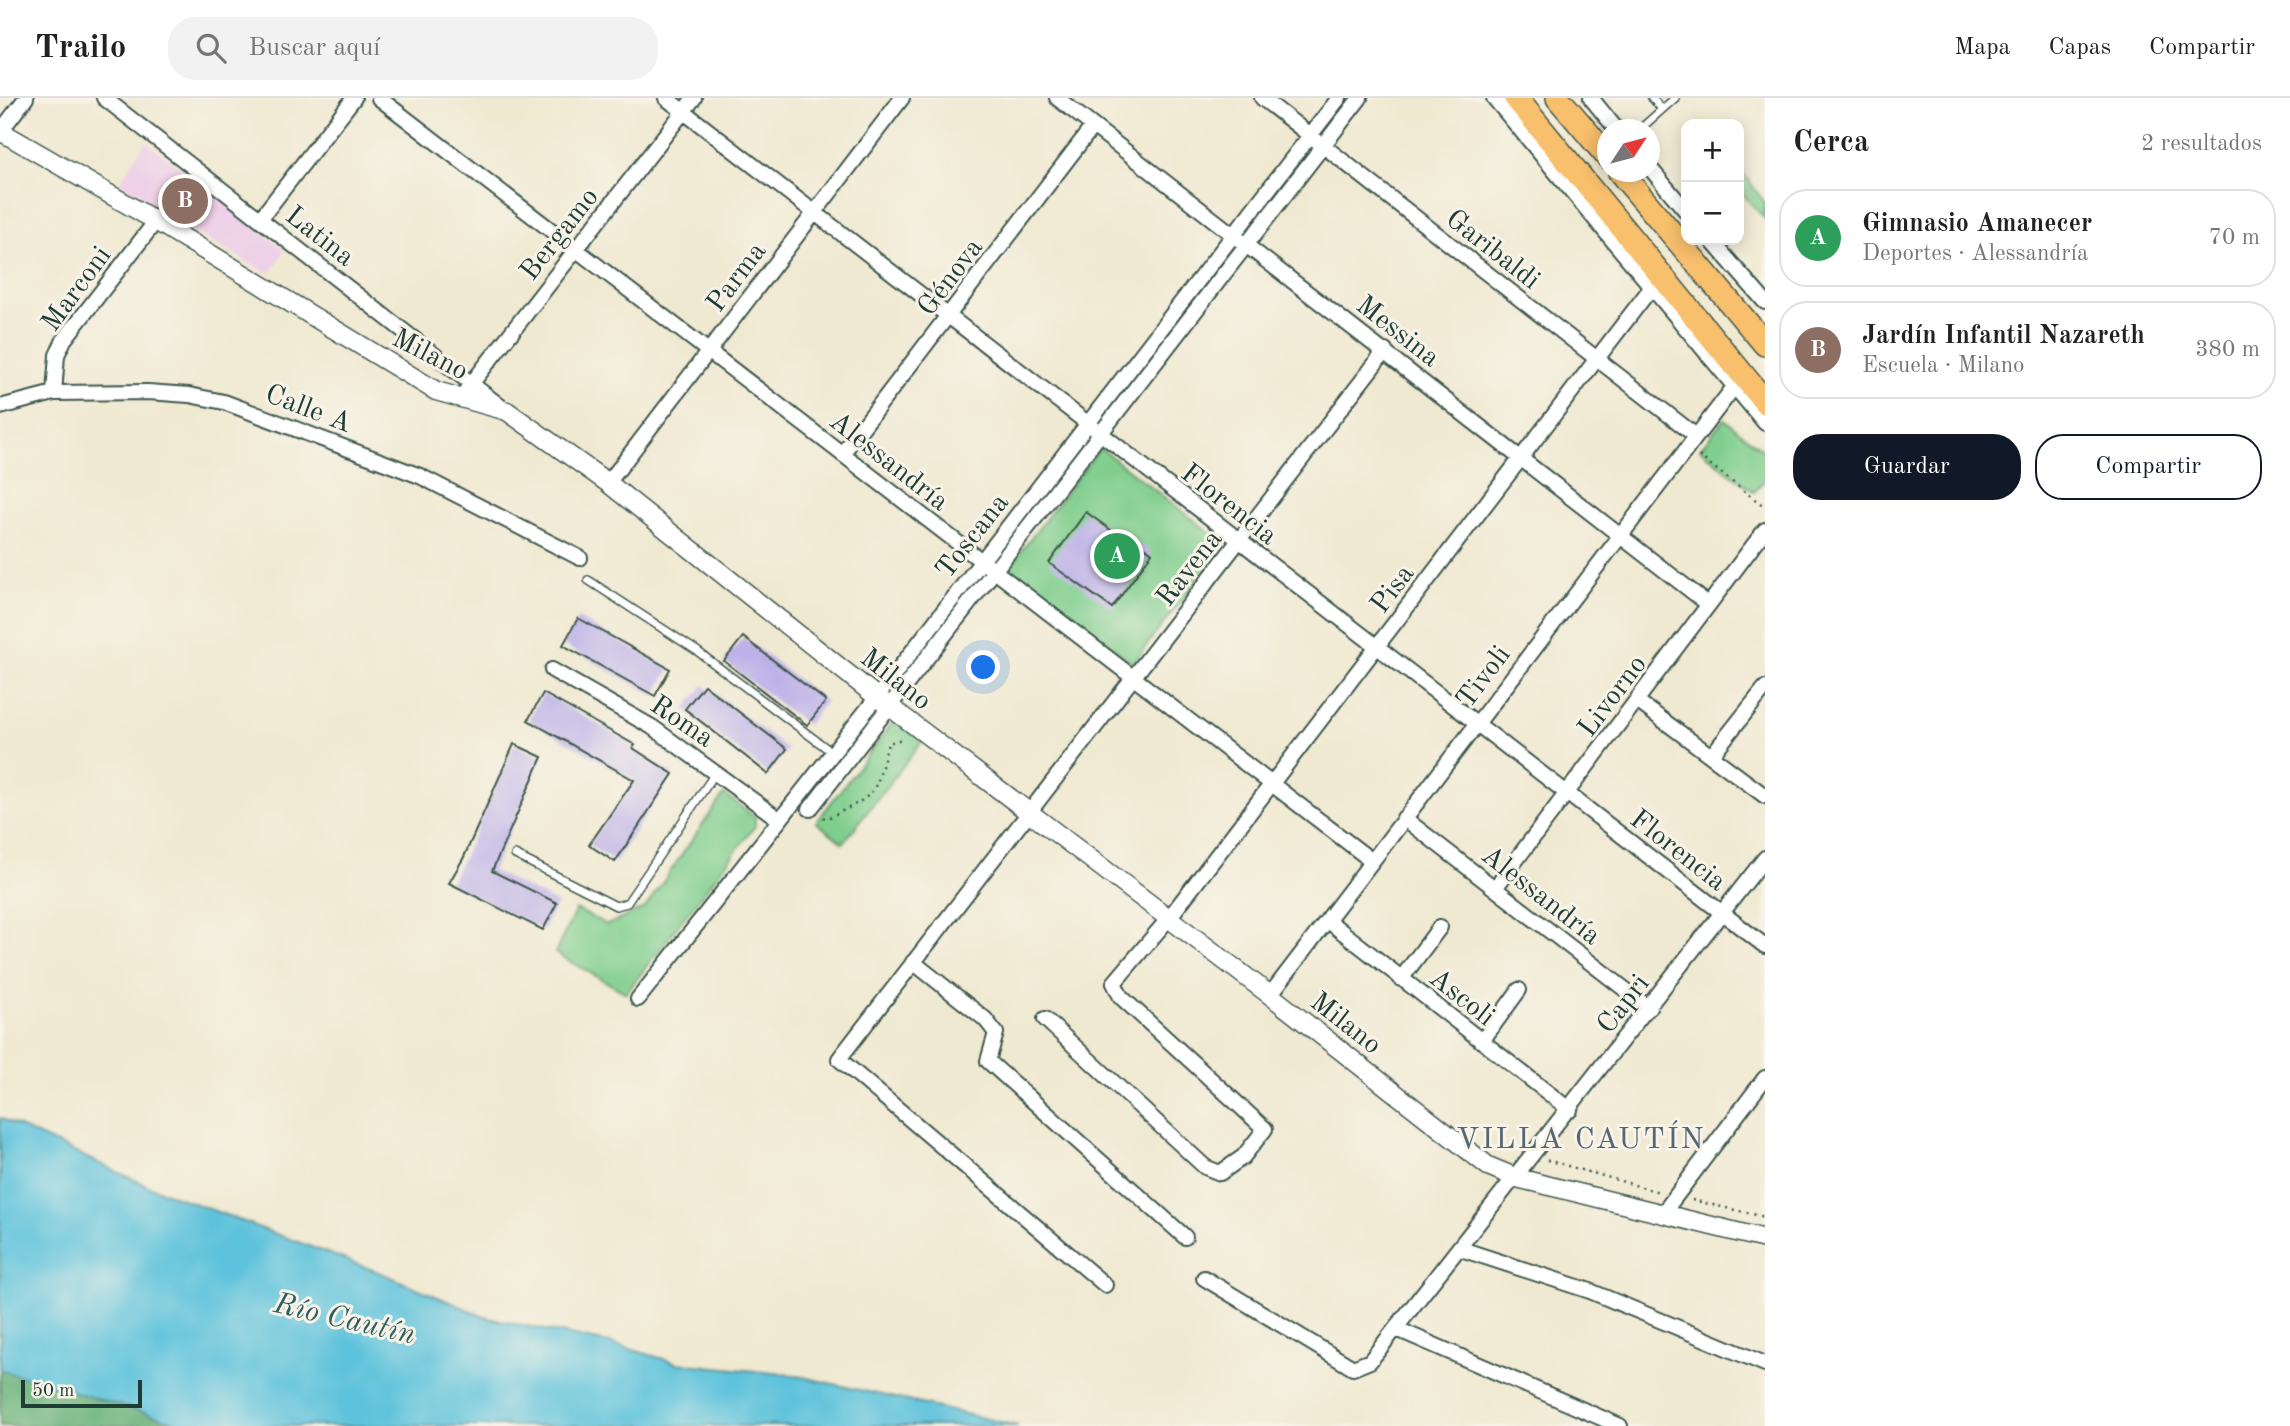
<!DOCTYPE html>
<html lang="es">
<meta charset="utf-8">
<style>
body{margin:0;font-family:"Old Standard TT",serif;background:#f2f2f2;color:#222}
.controls{position:absolute;right:21px;top:21px;display:grid;overflow:hidden;border-radius:14px;box-shadow:0 4px 18px #0003}
.controls button{width:63px;height:63px;display:grid;place-items:center;padding:0;border:0;border-bottom:2px solid #e0e0e0;background:#fff;color:#222;font:35px sans-serif}
.compass{position:absolute;left:1597px;top:21px;width:63px;height:63px;border-radius:50%;background:#fff;box-shadow:0 4px 18px #0003;rotate:54deg}
.scale{position:absolute;left:21px;bottom:18px;width:121px;box-sizing:border-box;padding-left:7px;border:4px solid #1f3d34;border-top:0;font-size:19px;line-height:24px;white-space:nowrap;color:#1f3d34;-webkit-text-stroke:5px #f7f3e8;paint-order:stroke}
.you{position:absolute;left:984px;top:570px;width:24px;height:24px;margin:-18px;border:5px solid #fff;border-radius:50%;background:#1a73e8;box-shadow:0 0 0 10px #1a73e833}
.badge{display:grid;place-items:center;width:46px;height:46px;border-radius:50%;background:#111827;color:#fff;font-size:23px;font-weight:700}
.pin{position:absolute;translate:-50% -50%;border:4px solid #fff;box-shadow:0 2px 7px #0006}
.list{margin:0;padding:0;list-style:none}
h2{display:flex;justify-content:space-between;align-items:center;height:91px;margin:0;padding:0 28px;font-size:30px}
h2 small{font-size:23px;font-weight:400;color:#767676}
.list li{display:grid;grid-template-columns:46px 1fr auto;gap:21px;align-items:center;box-sizing:border-box;height:98px;margin:0 14px 14px;padding:0 14px;border:2px solid #e0e0e0;border-radius:28px}
.list b{display:block;font-size:26px;white-space:nowrap}
.list p{margin:0;font-size:23px;white-space:nowrap;color:#767676}
.list em{font-size:23px;font-style:normal;color:#767676}
.actions{display:flex;gap:14px;padding:21px 28px}
.actions a{flex:1;padding:16px 0;border:2px solid #111827;border-radius:28px;text-align:center;font-size:24px;color:#111827}
.actions .main{background:#111827;color:#fff}
.icon{flex:none;width:38px;height:38px;fill:none;stroke:currentColor;stroke-width:2;stroke-linecap:round;stroke-linejoin:round}
.map{position:relative;flex:none;width:1765px;height:1328px;overflow:hidden}
header{display:flex;align-items:center;gap:42px;box-sizing:border-box;height:98px;padding:0 35px;background:#fff;border-bottom:2px solid #e0e0e0}
header strong{font-size:33px}
nav{display:flex;gap:38px;margin-inline-start:auto;font-size:24px}
.search{width:490px;height:63px;background:#f2f2f2;display:flex;align-items:center;gap:18px;box-sizing:border-box;padding:0 24px;border-radius:28px;color:#767676;font-size:26px}
main{display:flex}
aside{flex:1;background:#fff}
.map>svg:first-child{display:block}
.built{fill:#eed0e8}
.green{fill:#7fce8d;stroke:#4f8660;stroke-width:2}
.forest{fill:#67b178;stroke:#437756;stroke-width:2}
.water{fill:#5dc2db;stroke:#3e8088;stroke-width:2}
.building{fill:#bdb2e8}
.lines{fill:none;stroke-linecap:round;stroke-linejoin:round}
.service-casing{stroke:#3e574c;stroke-width:10}
.minor-casing{stroke:#3e574c;stroke-width:18}
.tertiary-casing{stroke:#3e574c;stroke-width:21}
.primary-casing{stroke:#3e574c;stroke-width:26}
.path{stroke:#3e574c;stroke-width:2.5;stroke-dasharray:2 5;stroke-linecap:butt}
.service{stroke:#fff;stroke-width:7}
.minor{stroke:#fff;stroke-width:14}
.tertiary{stroke:#fff;stroke-width:18}
.primary{stroke:#f8bf6c;stroke-width:23}
.labels{text-anchor:middle;stroke-width:6;stroke-linejoin:round;paint-order:stroke}
.street-label{font-size:28px;fill:#1f3d34;stroke:#f7f3e8}
.neighbourhood-label{font-size:30px;letter-spacing:2px;fill:#566673;stroke:#f7f3e8}
.water-label{font-size:30px;font-style:italic;fill:#2e5e5e;stroke:#f7f3e8}
</style>
<header>
<strong>Trailo</strong>
<div class="search"><svg class="icon" aria-label="search" viewBox="0 0 24 24"><circle cx="10" cy="10" r="6"/><path d="M15 15l6 6"/></svg>Buscar aquí</div>
<nav><a>Mapa</a><a>Capas</a><a>Compartir</a></nav>
</header>
<main>
<div class="map">
<svg width="1765" height="1328" viewBox="0 0 1765 1328">
<rect width="100%" height="100%" fill="#f7f3e8"/>
<filter id="ink" filterUnits="userSpaceOnUse"><feTurbulence type="fractalNoise" baseFrequency=".0143" numOctaves="2"/><feDisplacementMap in="SourceGraphic" scale="14" xChannelSelector="R" yChannelSelector="G"/><feConvolveMatrix kernelMatrix="1 2 1 2 8 2 1 2 1" color-interpolation-filters="sRGB"/></filter>
<filter id="wash" filterUnits="userSpaceOnUse"><feTurbulence type="fractalNoise" baseFrequency=".00686" numOctaves="4" result="noise"/><feDisplacementMap in="SourceGraphic" scale="28" xChannelSelector="R" yChannelSelector="G"/><feGaussianBlur stdDeviation="1.57" result="paint"/><feColorMatrix in="noise" values="0 0 0 0 0 0 0 0 0 0 0 0 0 0 0 0 0 1.4 0 .05"/><feComposite in="paint" operator="in"/></filter>
<g filter="url(#wash)">
<rect width="100%" height="100%" fill="#f0e9d1"/>
<path class="built" d="M146,43L285,152L270,176L222,150L119,86Z"/>
<path class="green" d="M1306,54L1308,56L1245,137L1243,135Z
M1739,69L1765,105V121L1739,92Z
M1227,157L1230,159L1110,314L1107,312Z
M1724,321L1765,354V381L1754,394L1700,351Z
M1085,340L1087,342L1000,455L997,453Z
M1100,350L1225,446L1133,565L1009,469Z
M982,473L985,475L898,587L895,585Z
M877,611L880,613L804,710L801,708Z
M894,623H900L924,641L843,745L816,724Z
M724,696L755,719V728L626,895L555,855L576,811L607,827L645,810Z"/>
<path class="forest" d="M0,1272L189,1328H0Z"/>
<path class="water" d="M0,1020L148,1088L381,1175L488,1220L613,1246L677,1265L794,1277L1018,1328H189L0,1272Z"/>
<g id="blocks">
<path class="building" d="M1086,414L1137,451L1141,446L1152,455L1112,510L1049,465Z
M578,520L670,571L655,598L563,547Z
M743,539L826,603L807,627L724,563Z
M704,587L787,651L768,676L685,611Z
M543,595L635,647L633,650L673,676L615,764L589,747L634,682L528,622Z
M514,646L542,659L492,773L557,805L543,832L449,785L464,759Z"/>
</g>
</g>
<g filter="url(#ink)">
<use href="#blocks" fill-opacity="0" stroke="#3e574c" stroke-width="2"/>
<g class="lines">
<g class="service-casing">
<path id="service" d="M1652,0L1662,11
M1639,32L1675,0
M588,482L697,553L833,655
M515,757L616,808L627,805L716,674"/>
</g>
<g class="minor-casing">
<path id="minor" d="M104,0L500,308
M379,0L1372,763
M666,0L1765,848
M1057,0L1708,506
M1262,0L1696,338
M1494,0L1765,325
M1591,0L1617,32
M0,34L26,0
M1650,70L1686,113
M260,121L354,0
M1711,142L1765,204
M465,294L694,0
M54,295L57,257L64,242L156,123
M0,309L54,295L148,294L189,297L224,304L420,378L580,460
M842,356L1093,28
M608,385L902,0
M552,572L652,629L780,722
M1637,603L1765,698
M1711,658L1765,590
M810,711L1360,0
M1404,720L1649,910
M1495,790L1765,432
M1327,822L1570,1012
M913,864L985,921L996,935L988,963L1185,1139
M1401,881L1440,829
M1270,897L1734,289
M638,901L877,599L1339,0
M1045,921L1205,1069L1220,1075L1243,1059L1265,1031L1121,899L1114,885L1169,820L1651,190
M1482,943L1519,892
M1663,1115L1765,980
M1461,1151L1590,1193L1765,1266
M1204,1180L1353,1270L1370,1263L1765,760
M1105,1187L839,961L1385,253
M1397,1231L1620,1328"/>
</g>
<g class="tertiary-casing">
<path id="tertiary" d="M0,33L156,123L436,293L507,313L608,385L877,599L1270,897L1488,1068L1517,1080L1765,1141"/>
</g>
<g class="primary-casing">
<path id="primary" d="M1516,0L1765,304
M1558,0L1608,59
M1620,74L1765,246"/>
</g>
<path class="path" d="M1699,358L1765,409
M823,719L826,721C877,695 874,702 888,645L903,641
M1547,1062L1659,1094
M1692,1102L1765,1119"/>
<use href="#service" class="service"/>
<use href="#minor" class="minor"/>
<use href="#tertiary" class="tertiary"/>
<use href="#primary" class="primary"/>
</g>
</g>
<g class="labels">
<g class="street-label">
<text transform="translate(558 135) rotate(-52)" y="10">Bergamo</text>
<text transform="translate(321 137) rotate(38)" y="10">Latina</text>
<text transform="translate(1494 150) rotate(38)" y="10">Garibaldi</text>
<text transform="translate(735 178) rotate(-53)" y="10">Parma</text>
<text transform="translate(949 178) rotate(-53)" y="10">Génova</text>
<text transform="translate(75 190) rotate(-54)" y="10">Marconi</text>
<text transform="translate(1399 232) rotate(38)" y="10">Messina</text>
<text transform="translate(431 255) rotate(27)" y="10">Milano</text>
<text transform="translate(309 309) rotate(21)" y="10">Calle A</text>
<text transform="translate(890 362) rotate(38)" y="10">Alessandría</text>
<text transform="translate(1230 405) rotate(38)" y="10">Florencia</text>
<text transform="translate(971 437) rotate(-52)" y="10">Toscana</text>
<text transform="translate(1188 469) rotate(-52)" y="10">Ravena</text>
<text transform="translate(1391 490) rotate(-53)" y="10">Pisa</text>
<text transform="translate(1482 578) rotate(-53)" y="10">Tivoli</text>
<text transform="translate(897 580) rotate(38)" y="10">Milano</text>
<text transform="translate(1611 597) rotate(-53)" y="10">Livorno</text>
<text transform="translate(683 622) rotate(34)" y="10">Roma</text>
<text transform="translate(1679 751) rotate(38)" y="10">Florencia</text>
<text transform="translate(1542 796) rotate(38)" y="10">Alessandría</text>
<text transform="translate(1463 898) rotate(38)" y="10">Ascoli</text>
<text transform="translate(1622 905) rotate(-52)" y="10">Capri</text>
<text transform="translate(1347 924) rotate(38)" y="10">Milano</text>
</g>
<g class="neighbourhood-label">
<text x="1581" y="1050">VILLA CAUTÍN</text>
</g>
<g class="water-label">
<text transform="translate(345 1220) rotate(13)" y="10">Río Cautín</text>
</g>
</g>
</svg>
<div class="controls">
<button>+</button>
<button>−</button>
</div>
<svg class="compass" viewBox="-18 -18 36 36"><path d="M0-13l5 13h-10z" fill="#e53935"/><path d="M0 13l5-13h-10z" fill="#767676"/></svg>
<div class="scale">50 m</div>
<div class="you"></div>
<div class="pin badge" style="left:1117px;top:458px;background:#2e9e5b">A</div>
<div class="pin badge" style="left:185px;top:103px;background:#8d6e63">B</div>
</div>
<aside>
<h2>Cerca<small>2 resultados</small></h2>
<ul class="list">
<li><span class="badge" style="background:#2e9e5b">A</span><div><b>Gimnasio Amanecer</b><p>Deportes · Alessandría</p></div><em>70 m</em></li>
<li><span class="badge" style="background:#8d6e63">B</span><div><b>Jardín Infantil Nazareth</b><p>Escuela · Milano</p></div><em>380 m</em></li>
</ul>
<div class="actions"><a class="main">Guardar</a><a>Compartir</a></div>
</aside>
</main>
